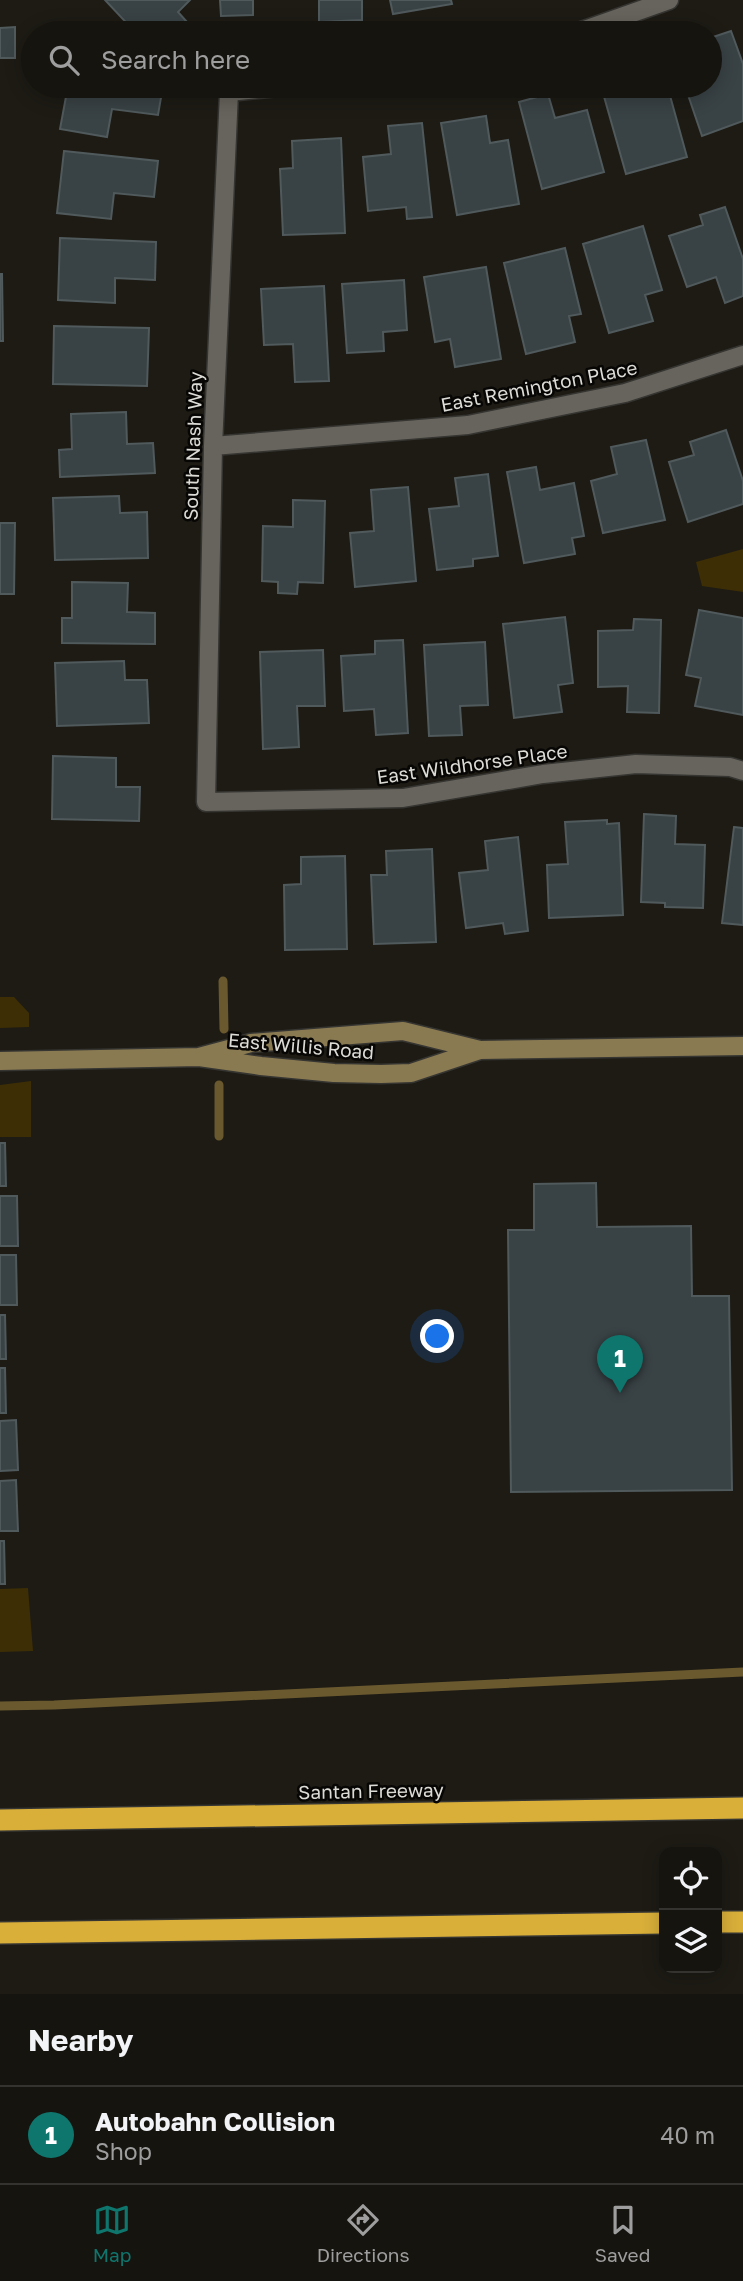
<!DOCTYPE html>
<style>
body{margin:0;font-family:"Golos Text",sans-serif;background:#1f1d18;color:#f1f3f6}
.controls{position:absolute;right:21px;bottom:21px;display:grid;overflow:hidden;border-radius:14px;box-shadow:0 4px 18px #0003}
.controls button{width:63px;height:63px;display:grid;place-items:center;padding:0;border:0;border-bottom:2px solid #35332f;background:#16140f;color:#f1f3f6;font:35px sans-serif}
.you{position:absolute;left:438px;top:1337px;width:24px;height:24px;margin:-18px;border:5px solid #fff;border-radius:50%;background:#1a73e8;box-shadow:0 0 0 10px #1a73e833}
.badge{display:grid;place-items:center;width:46px;height:46px;border-radius:50%;background:#0f766e;color:#fff;font-size:23px;font-weight:700}
.pin{position:absolute;translate:-50% -58px;filter:drop-shadow(0 2px 4px #0008)}
.pin::after{content:'';position:absolute;top:37px;width:24px;height:21px;background:inherit;clip-path:polygon(0 0,100% 0,50% 100%)}
.list{margin:0;padding:0;list-style:none}
h2{display:flex;justify-content:space-between;align-items:center;height:91px;margin:0;padding:0 28px;font-size:30px}
h2 small{font-size:23px;font-weight:400;color:#9e9e9e}
.list li{display:grid;grid-template-columns:46px 1fr auto;gap:21px;align-items:center;box-sizing:border-box;height:98px;padding:0 28px;border-top:2px solid #35332f}
.list b{display:block;font-size:26px;white-space:nowrap}
.list p{margin:0;font-size:23px;white-space:nowrap;color:#9e9e9e}
.list em{font-size:23px;font-style:normal;color:#9e9e9e}
.icon{flex:none;width:38px;height:38px;fill:none;stroke:currentColor;stroke-width:2;stroke-linecap:round;stroke-linejoin:round}
.map{position:relative;flex:none;width:743px;height:1994px;overflow:hidden}
.search{position:absolute;background:#16140f;box-shadow:0 4px 18px #0003;left:21px;right:21px;top:21px;height:77px;display:flex;align-items:center;gap:18px;box-sizing:border-box;padding:0 24px;border-radius:38px;color:#9e9e9e;font-size:26px}
.sheet{height:189px;background:#16140f}
nav{display:flex;justify-content:space-around;align-items:center;box-sizing:border-box;height:98px;border-top:2px solid #35332f;background:#16140f;font-size:19px;color:#9e9e9e}
nav a{display:grid;justify-items:center;gap:4px}
nav .on{color:#0f766e}
.map>svg:first-child{display:block}
.green{fill:#3d2e05}
.lines{fill:none;stroke-linecap:round;stroke-linejoin:round}
.stream{stroke:#6a592f;stroke-width:9}
.building{fill:#394245;stroke:#50595c;stroke-width:2}
.street-casing{stroke:#363531;stroke-width:21}
.secondary-casing{stroke:#363531;stroke-width:21}
.highway-casing{stroke:#363531;stroke-width:24}
.street{stroke:#67645d;stroke-width:18}
.secondary{stroke:#897a52;stroke-width:18}
.highway{stroke:#d9af3a;stroke-width:21}
.labels{text-anchor:middle;stroke-width:5;stroke-linejoin:round;paint-order:stroke}
.street-label{font-size:19px;fill:#dcdbd6;stroke:#070604}
</style>
<div class="map">
<svg width="743" height="1994" viewBox="0 0 743 1994">
<rect width="100%" height="100%" fill="#1d1b14"/>
<path class="green" d="M743,549V592L702,586L696,562Z
M0,997H14L29,1013V1027L0,1028Z
M31,1081V1137H0V1085Z
M28,1588L33,1651L0,1652V1589Z"/>
<g class="lines">
<path class="stream" d="M223,981L224,1029
M219,1085V1136
M0,1706L54,1705L743,1672"/>
</g>
<path class="building" d="M105,0H190L178,12L196,32L136,33Z
M220,0H253V15L221,16Z
M319,0H362V20L319,22Z
M390,0H451L452,4L393,14Z
M15,27V58H0V28Z
M731,31L743,64V121L702,136L685,86H710V38Z
M68,86H163L158,115L112,109L107,137L60,129Z
M601,86H652L655,96L669,92L687,157L626,174Z
M548,94L555,118L587,110L604,172L542,189L519,102Z
M486,116L490,143L508,140L519,204L457,215L441,123Z
M422,123L432,217L407,219L406,207L368,211L363,157L391,154L388,126Z
M341,138L345,233L283,235L280,169L293,168L292,141Z
M64,151L158,161L154,197L114,193L111,219L57,213Z
M725,207L743,259V296L725,303L716,277L687,287L669,236L703,225L700,215Z
M643,226L662,290L645,295L653,321L609,333L583,244Z
M60,238L156,242L155,280L115,278V303L58,300Z
M565,248L581,314L569,316L575,342L526,354L504,263Z
M486,267L501,359L455,367L450,339L435,342L424,277Z
M0,274H2L3,341H0Z
M404,280L407,330L383,332L384,351L347,353L342,284Z
M324,286L329,381L295,382L293,344L264,345L261,289Z
M54,326L149,328L147,386L53,384Z
M126,412L127,444L153,443L155,473L60,477L59,450L72,449L71,414Z
M726,430L743,481V504L688,522L669,462L694,455L690,442Z
M646,440L665,520L603,533L591,481L617,474L611,447Z
M536,467L540,490L574,483L584,536L572,538L575,554L524,563L507,472Z
M488,474L498,556L473,559V566L437,570L429,509L459,506L455,478Z
M408,487L416,581L355,587L350,533L374,531L371,490Z
M119,496L120,513L147,512L148,558L55,560L53,498Z
M293,500L325,501L323,583L298,582L297,594L278,593V582L262,581L263,526L293,527Z
M0,523H15L14,594H0Z
M72,582L128,583L127,612L155,613V644L62,643V618H72Z
M699,610L743,618V715L695,706L701,678L686,675Z
M565,617L573,683L558,685L562,712L514,718L503,624Z
M634,619L661,620L659,713L627,712L628,686L598,687V631L633,630Z
M403,640L408,733L376,735L374,709L344,711L341,656L375,654V641Z
M485,642L488,705L460,706L462,735L429,736L424,645Z
M323,650L325,706H297L299,747L263,749L260,652Z
M124,661L125,680H147L149,723L57,726L55,663Z
M53,756L116,758V787H140L139,821L52,819Z
M644,814L676,816L675,844L705,845L703,908L665,907V903L641,902Z
M607,820V824L619,823L623,915L549,918L547,865L568,864L565,822Z
M734,827L743,828V925L722,923Z
M518,837L528,931L505,934L503,923L466,928L459,873L488,870L485,841Z
M432,849L436,942L374,944L371,875H387L386,851Z
M345,856L347,949L285,950L284,885L301,884V857Z
M0,1143H5L6,1186H0Z
M596,1183L597,1227L691,1226L692,1296H729L732,1490L511,1492L508,1230H534V1184Z
M0,1196H17L18,1246H0Z
M0,1255H16L17,1305H0Z
M0,1315H5L6,1359H0Z
M0,1368H5L6,1413H0Z
M16,1420L18,1470L0,1471V1421Z
M16,1480L18,1531H0V1481Z
M0,1541H4L5,1584H0Z"/>
<g class="lines">
<g class="street-casing">
<path id="street" d="M576,33L669,0
M288,86L229,92L213,446L206,802L403,798L543,774L636,764L730,767L743,771
M213,446L468,425L625,393L743,355"/>
</g>
<g class="secondary-casing">
<path id="secondary" d="M199,1057L251,1043L403,1031L480,1050L743,1046
M0,1061L199,1057L261,1066L334,1073L381,1074L411,1073L480,1050"/>
</g>
<g class="highway-casing">
<path id="highway" d="M0,1820L743,1808
M717,1922H743
M0,1933L664,1923"/>
</g>
<use href="#street" class="street"/>
<use href="#secondary" class="secondary"/>
<use href="#highway" class="highway"/>
</g>
<g class="labels">
<g class="street-label">
<text transform="translate(539 386) rotate(-11)" y="7">East Remington Place</text>
<text transform="translate(193 446) rotate(-88)" y="7">South Nash Way</text>
<text transform="translate(472 764) rotate(-8)" y="7">East Wildhorse Place</text>
<text transform="translate(301 1046) rotate(5)" y="7">East Willis Road</text>
<text transform="translate(371 1791) rotate(-1)" y="7">Santan Freeway</text>
</g>
</g>
</svg>
<div class="controls">
<button><svg class="icon" aria-label="locate" viewBox="0 0 24 24"><circle cx="12" cy="12" r="6"/><path d="M12 2v4M12 18v4M2 12h4M18 12h4"/></svg></button>
<button><svg class="icon" aria-label="layers" viewBox="0 0 24 24"><path d="M12 4l9 5-9 5-9-5zM3 14l9 5 9-5"/></svg></button>
</div>
<div class="you"></div>
<div class="pin badge" style="left:620px;top:1393px">1</div>
<div class="search"><svg class="icon" aria-label="search" viewBox="0 0 24 24"><circle cx="10" cy="10" r="6"/><path d="M15 15l6 6"/></svg>Search here</div>
</div>
<section class="sheet">
<h2>Nearby<small></small></h2>
<ul class="list">
<li><span class="badge">1</span><div><b>Autobahn Collision</b><p>Shop</p></div><em>40 m</em></li>
</ul>
</section>
<nav>
<a class="on"><svg class="icon" aria-label="map" viewBox="0 0 24 24"><path d="M3 6l6-2 6 2 6-2v14l-6 2-6-2-6 2zM9 4v14M15 6v14"/></svg>Map</a>
<a><svg class="icon" aria-label="directions" viewBox="0 0 24 24"><path d="M12 3l9 9-9 9-9-9zM9 14v-3h6M13 9l2 2-2 2"/></svg>Directions</a>
<a><svg class="icon" aria-label="saved" viewBox="0 0 24 24"><path d="M7 4h10v16l-5-4-5 4z"/></svg>Saved</a>
</nav>
